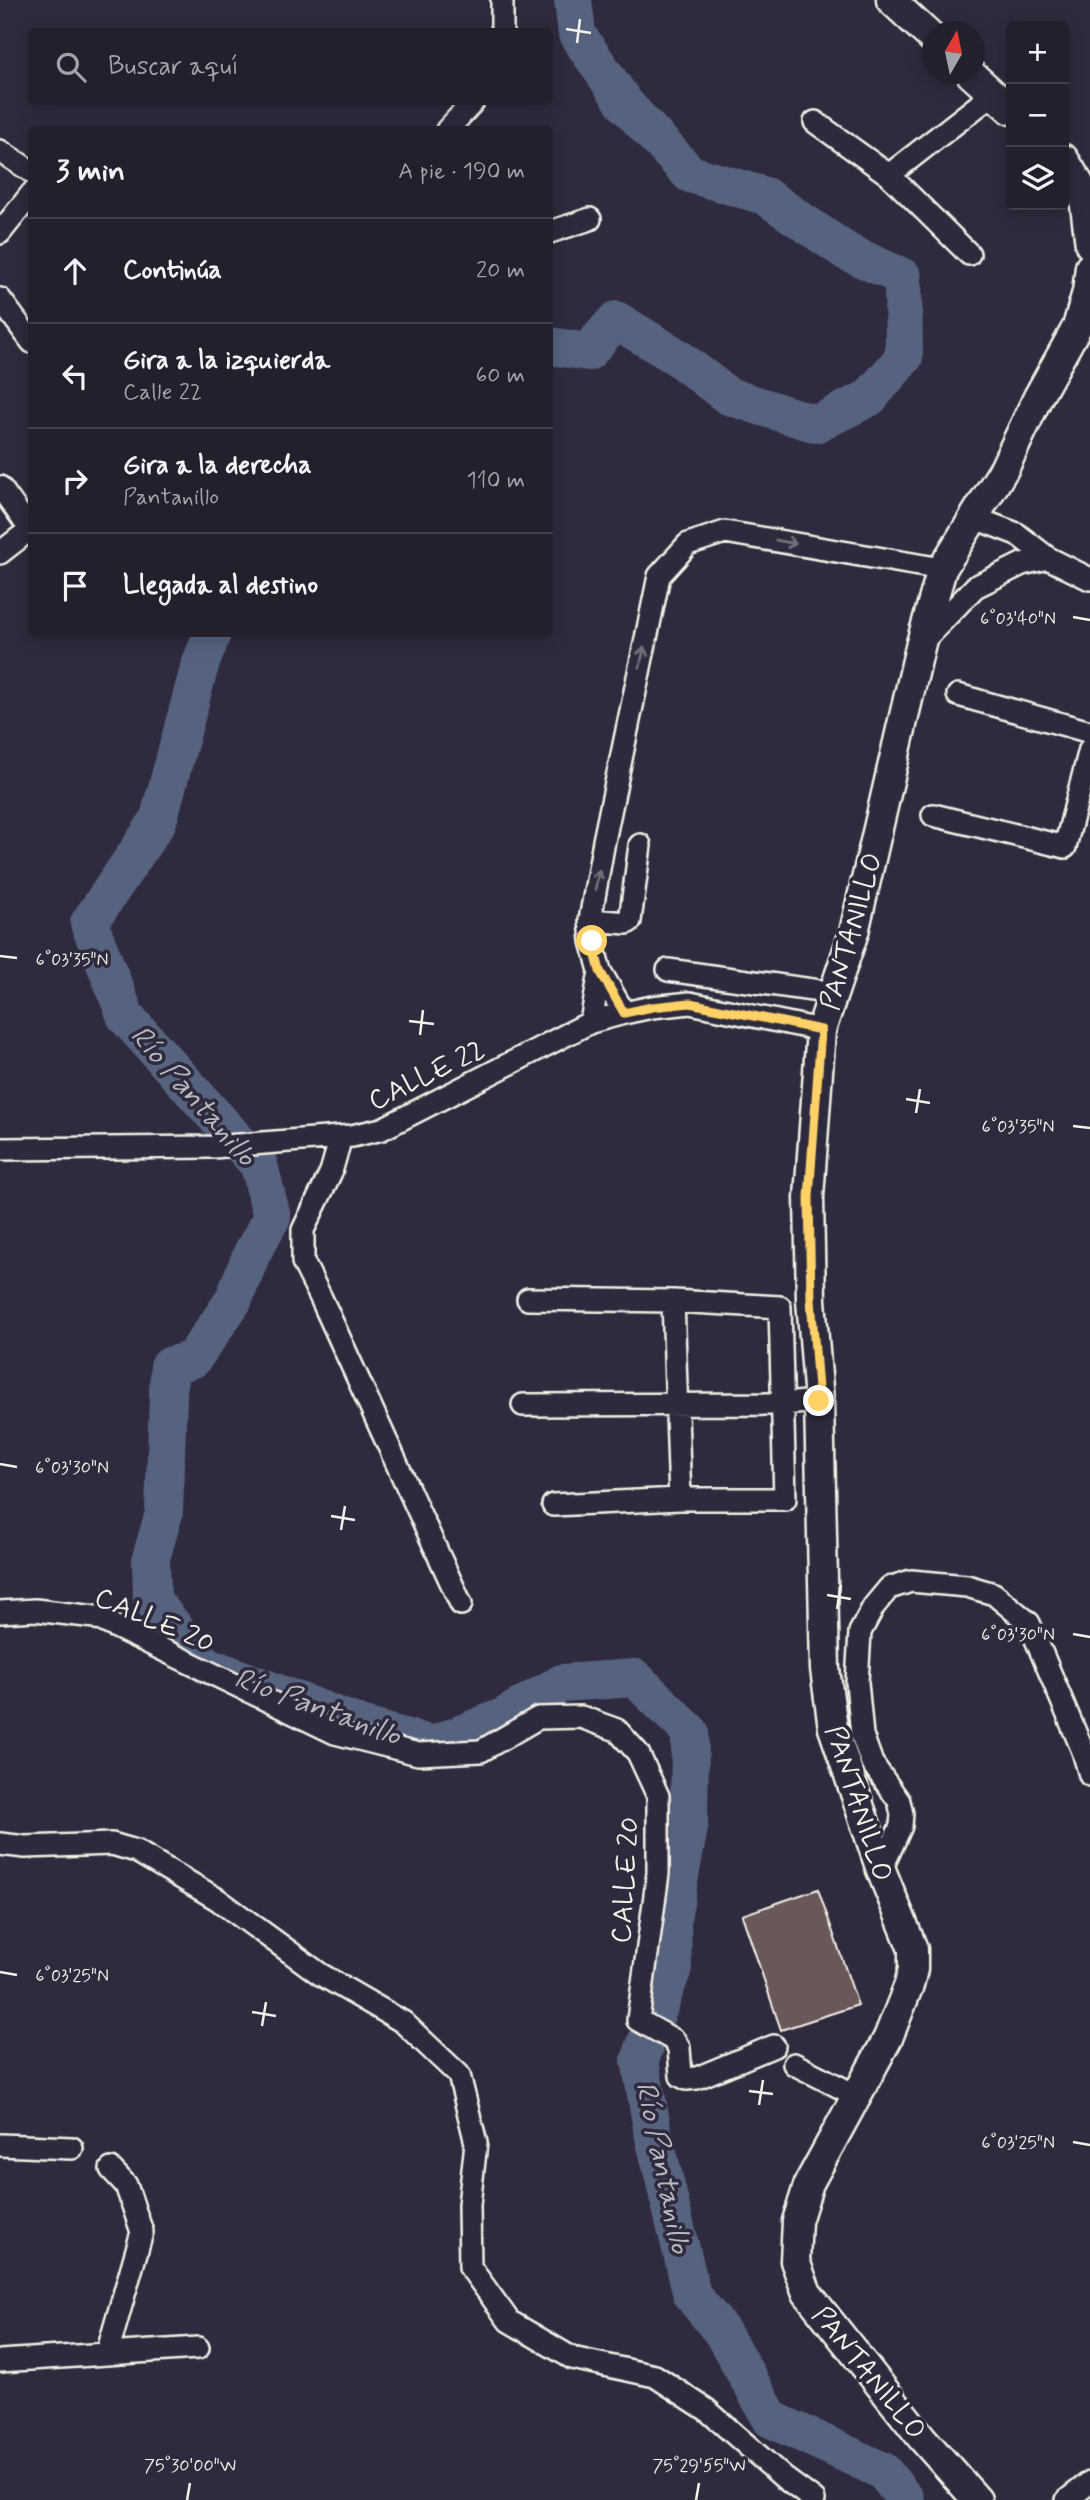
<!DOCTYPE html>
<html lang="es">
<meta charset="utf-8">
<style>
body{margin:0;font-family:Mynerve,sans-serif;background:#2b2836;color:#f1f3f6}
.controls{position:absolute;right:21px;top:21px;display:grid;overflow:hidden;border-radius:7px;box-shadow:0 4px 18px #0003}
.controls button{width:63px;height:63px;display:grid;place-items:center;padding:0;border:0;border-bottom:2px solid #403e4a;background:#23202e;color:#f1f3f6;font:35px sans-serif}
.compass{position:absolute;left:922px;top:21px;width:63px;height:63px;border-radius:50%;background:#23202e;box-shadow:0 4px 18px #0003;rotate:9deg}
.stop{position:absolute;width:21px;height:21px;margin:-16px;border:5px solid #ffd166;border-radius:50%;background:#fff}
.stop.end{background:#ffd166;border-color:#fff;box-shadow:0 2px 7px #0008}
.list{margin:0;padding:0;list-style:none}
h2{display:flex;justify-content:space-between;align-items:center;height:91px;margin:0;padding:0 28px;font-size:30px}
h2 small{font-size:23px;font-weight:400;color:#a3a3aa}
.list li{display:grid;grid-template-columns:46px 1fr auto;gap:21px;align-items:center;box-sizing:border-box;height:105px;padding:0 28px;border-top:2px solid #403e4a}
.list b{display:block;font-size:26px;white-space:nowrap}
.list p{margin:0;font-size:23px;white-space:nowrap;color:#a3a3aa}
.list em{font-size:23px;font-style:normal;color:#a3a3aa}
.icon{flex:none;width:38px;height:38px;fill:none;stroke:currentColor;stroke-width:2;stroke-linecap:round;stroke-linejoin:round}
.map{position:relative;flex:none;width:1090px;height:2500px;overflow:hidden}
.search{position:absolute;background:#23202e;box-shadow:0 4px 18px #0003;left:28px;top:28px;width:525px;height:77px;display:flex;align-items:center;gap:18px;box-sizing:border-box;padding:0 24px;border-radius:7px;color:#a3a3aa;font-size:26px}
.panel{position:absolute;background:#23202e;box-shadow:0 4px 18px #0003;left:28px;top:126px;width:525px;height:511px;border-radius:7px}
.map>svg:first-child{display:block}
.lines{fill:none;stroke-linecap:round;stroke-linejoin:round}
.river{stroke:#55647f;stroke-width:38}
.building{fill:#6a5958;stroke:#f4f1e8;stroke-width:2}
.minor-casing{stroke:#f4f1e8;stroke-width:26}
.major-casing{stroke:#f4f1e8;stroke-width:33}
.minor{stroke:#2f2a3d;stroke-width:21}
.major{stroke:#2f2a3d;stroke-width:28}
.oneway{stroke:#747079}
.route{stroke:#ffd166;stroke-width:9}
.ticks{fill:none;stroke:#f4f1e8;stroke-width:2.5}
.labels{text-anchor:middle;stroke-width:7;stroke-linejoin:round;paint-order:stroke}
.street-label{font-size:28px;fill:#f4f1e8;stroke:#2f2a3d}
.water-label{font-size:30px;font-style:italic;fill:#b4b9be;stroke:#2f2a3d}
.ticks-label{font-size:18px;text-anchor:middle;fill:#f4f1e8;stroke:#2f2a3d;stroke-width:7;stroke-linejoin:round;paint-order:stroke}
</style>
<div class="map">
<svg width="1090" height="2500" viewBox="0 0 1090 2500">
<rect width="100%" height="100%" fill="#2f2a3d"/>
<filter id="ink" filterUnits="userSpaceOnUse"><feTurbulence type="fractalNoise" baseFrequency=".0143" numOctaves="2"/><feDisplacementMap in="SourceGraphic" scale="14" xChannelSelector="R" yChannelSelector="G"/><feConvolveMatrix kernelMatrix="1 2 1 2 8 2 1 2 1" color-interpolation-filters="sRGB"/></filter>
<g filter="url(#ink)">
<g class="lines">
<path class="river" d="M550,346L588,352L616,320L677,357L728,396L816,424L869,398L904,357L903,277L847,252L765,196L690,174L625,104L577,34L573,0
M212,634L200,665L158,821L89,923L126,1017L259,1165L272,1217L252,1253L233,1301L193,1359L169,1366L164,1513L151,1558L152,1600L205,1665L364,1726L433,1745L503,1717L562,1683L635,1678L690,1732L689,1827L672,1919L673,1968L640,2060L652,2128L692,2295L722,2332L771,2419L883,2471L906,2500"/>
</g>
<path class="building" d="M818,1889L858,2005L781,2030L742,1915Z"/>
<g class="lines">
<g class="minor-casing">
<path id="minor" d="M502,0V32
M815,122L889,175L993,94
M447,130L473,102
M0,151L32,172
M889,175L969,254
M550,232L590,219
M0,233L32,193
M0,299L32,342
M0,487L30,529
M972,517L1017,534L1048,558
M0,553L32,528
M923,641L975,587L1022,564L1048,558L1090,579
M958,695L1090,732
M933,815L1065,847L1090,749
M590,920L627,923L630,921L640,845
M668,970L834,993
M624,1013L600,971L592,941L590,920L604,841L659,576L688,544L725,532L942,569
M591,1022L600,971
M341,1137L331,1172L303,1230V1262L321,1298L461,1604
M0,1149L213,1147L352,1136L382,1129L591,1022L624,1013L652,1007L690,1003L821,1030
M528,1299L673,1301L780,1307L785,1499H680L553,1505
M673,1301L680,1499
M523,1405L783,1404L819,1401
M0,1612L35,1610L95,1617L335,1733L418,1754L481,1751L538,1718L581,1717L617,1730L638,1753L658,1796V1873L638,2020L674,2040L679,2048L681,2076L687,2079L697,2078L774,2046
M0,1844L25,1847L112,1844L136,1851L217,1899L320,1974L403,2022L459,2075L476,2143L469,2205L470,2267L509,2321L572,2358L655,2376L707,2410L784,2478L814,2500
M881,1870L901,1826L902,1814L899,1801L872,1763L862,1735L857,1682L860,1632L874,1606L889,1588L911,1581L967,1586L994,1594L1029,1623L1083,1751L1090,1775
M794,2064L857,2096
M0,2145L72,2148
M107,2354L142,2232L126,2185L111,2169
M0,2361L198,2348
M1067,2500L1090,2482"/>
</g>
<g class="major-casing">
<path id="major" d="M891,0L932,38
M971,74L1011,110
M1064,159L1083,190L1090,245
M977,2500L922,2438L807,2293L795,2261L797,2221L809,2183L888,2038L909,1985L913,1969V1949L881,1870L833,1728L825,1669L819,1401L811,1300L809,1197L821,1030L854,932L921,643L942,569L1004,469L1038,397L1077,327L1087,292L1090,267"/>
</g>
<use href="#minor" class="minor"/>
<use href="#major" class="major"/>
</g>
<defs><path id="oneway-shaft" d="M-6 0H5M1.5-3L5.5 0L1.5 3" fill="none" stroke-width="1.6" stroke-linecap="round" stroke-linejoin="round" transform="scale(1.75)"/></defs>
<g class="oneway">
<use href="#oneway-shaft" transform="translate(786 542) rotate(10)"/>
<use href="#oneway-shaft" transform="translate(642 657) rotate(-78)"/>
<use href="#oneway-shaft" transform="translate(597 880) rotate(-80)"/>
</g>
</g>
<g class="lines" filter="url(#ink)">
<path class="route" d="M592,941L600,971L624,1013L652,1007L690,1003L821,1030L809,1197L811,1300L819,1401"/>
</g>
<path class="ticks" d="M566,29L591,33M577,43L580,19M1073,617L1090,620M0,956L17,958M409,1021L434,1024M420,1035L423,1010M906,1099L930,1103M916,1113L920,1089M1073,1126L1090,1128M0,1464L17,1467M331,1516L355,1520M341,1530L345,1506M827,1595L851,1599M837,1609L841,1585M1073,1634L1090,1637M0,1972L17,1975M252,2012L276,2016M262,2026L266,2002M749,2091L773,2094M759,2105L763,2080M1073,2142L1090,2145M187,2500L190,2483M696,2500L699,2483"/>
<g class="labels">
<g class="street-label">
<text transform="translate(850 931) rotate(-74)" y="10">PANTANILLO</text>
<text transform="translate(426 1074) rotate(-26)" y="10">CALLE 22</text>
<text transform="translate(155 1619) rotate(23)" y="10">CALLE 20</text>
<text transform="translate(860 1803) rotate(72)" y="10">PANTANILLO</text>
<text transform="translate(624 1880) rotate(-86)" y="10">CALLE 20</text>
<text transform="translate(870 2372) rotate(51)" y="10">PANTANILLO</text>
</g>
<g class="water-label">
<text transform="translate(194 1095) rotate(49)" y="10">Río Pantanillo</text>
<text transform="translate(318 1706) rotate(20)" y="10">Río Pantanillo</text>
<text transform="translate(664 2167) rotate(78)" y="10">Río Pantanillo</text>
</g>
</g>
<g class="ticks-label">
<text x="1018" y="624">6°03'40"N</text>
<text x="72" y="965">6°03'35"N</text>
<text x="1018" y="1132">6°03'35"N</text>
<text x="72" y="1473">6°03'30"N</text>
<text x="1018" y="1640">6°03'30"N</text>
<text x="72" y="1981">6°03'25"N</text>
<text x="1018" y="2148">6°03'25"N</text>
<text x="190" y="2471">75°30'00"W</text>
<text x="699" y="2471">75°29'55"W</text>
</g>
</svg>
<div class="controls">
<button>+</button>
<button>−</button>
<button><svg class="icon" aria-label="layers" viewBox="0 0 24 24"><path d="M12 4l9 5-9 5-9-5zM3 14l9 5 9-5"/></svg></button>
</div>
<svg class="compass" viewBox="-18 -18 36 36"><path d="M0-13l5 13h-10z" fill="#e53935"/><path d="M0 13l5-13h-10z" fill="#a3a3aa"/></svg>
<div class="stop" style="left:592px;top:941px"></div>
<div class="stop end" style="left:819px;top:1401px"></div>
<div class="search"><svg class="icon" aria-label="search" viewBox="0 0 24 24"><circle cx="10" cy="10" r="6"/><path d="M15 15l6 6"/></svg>Buscar aquí</div>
<section class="panel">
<h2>3 min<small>A pie · 190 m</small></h2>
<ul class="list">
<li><svg class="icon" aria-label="ahead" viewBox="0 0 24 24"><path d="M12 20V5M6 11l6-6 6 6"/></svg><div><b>Continúa</b></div><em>20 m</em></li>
<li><svg class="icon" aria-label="left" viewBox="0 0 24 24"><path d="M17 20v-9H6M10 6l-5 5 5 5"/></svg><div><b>Gira a la izquierda</b><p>Calle 22</p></div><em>60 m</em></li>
<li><svg class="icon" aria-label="right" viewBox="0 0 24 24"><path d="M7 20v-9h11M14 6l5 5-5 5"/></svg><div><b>Gira a la derecha</b><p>Pantanillo</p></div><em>110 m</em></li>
<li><svg class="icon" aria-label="arrive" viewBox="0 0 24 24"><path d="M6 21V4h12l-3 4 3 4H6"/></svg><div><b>Llegada al destino</b></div></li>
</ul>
</section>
</div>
